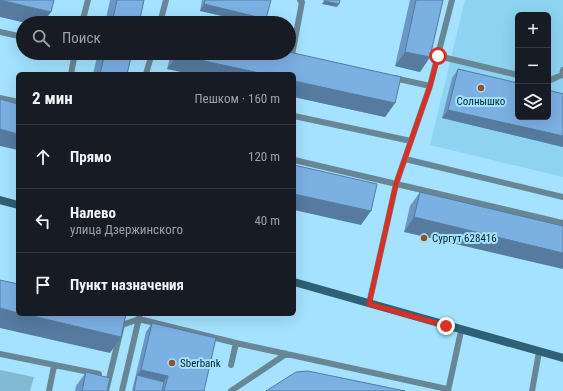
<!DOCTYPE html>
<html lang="ru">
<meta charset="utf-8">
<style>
body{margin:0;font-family:"Roboto Condensed",sans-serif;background:#242831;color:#f1f3f6}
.controls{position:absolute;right:12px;top:12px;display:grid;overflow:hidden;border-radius:6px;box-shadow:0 4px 16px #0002}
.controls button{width:36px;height:36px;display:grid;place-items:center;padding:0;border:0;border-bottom:1px solid #363941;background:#171b24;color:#f1f3f6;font:20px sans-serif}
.stop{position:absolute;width:12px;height:12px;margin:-9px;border:3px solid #d93025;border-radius:50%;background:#fff}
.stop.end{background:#d93025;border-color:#fff;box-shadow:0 1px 4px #0008}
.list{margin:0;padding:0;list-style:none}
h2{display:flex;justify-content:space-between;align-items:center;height:52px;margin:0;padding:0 16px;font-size:17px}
h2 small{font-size:13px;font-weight:400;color:#9ea1a6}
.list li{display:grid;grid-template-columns:26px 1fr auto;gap:12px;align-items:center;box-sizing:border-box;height:64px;padding:0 16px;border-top:1px solid #363941}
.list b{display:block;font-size:15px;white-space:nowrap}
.list p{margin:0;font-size:13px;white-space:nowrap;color:#9ea1a6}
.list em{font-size:13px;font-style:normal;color:#9ea1a6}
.icon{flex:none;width:22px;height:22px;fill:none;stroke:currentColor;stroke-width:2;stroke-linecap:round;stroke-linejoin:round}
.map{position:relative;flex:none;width:563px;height:391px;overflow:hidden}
.search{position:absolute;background:#171b24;box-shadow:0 4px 16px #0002;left:16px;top:16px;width:280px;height:44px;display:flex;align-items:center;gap:10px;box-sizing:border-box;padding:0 14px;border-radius:22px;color:#9ea1a6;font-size:15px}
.panel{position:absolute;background:#171b24;box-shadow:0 4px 16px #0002;left:16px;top:72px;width:280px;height:244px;border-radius:6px}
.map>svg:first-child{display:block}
.built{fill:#8ed3f1;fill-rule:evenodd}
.green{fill:#82bad4}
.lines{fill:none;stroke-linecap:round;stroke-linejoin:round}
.lane{stroke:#688796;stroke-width:6}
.secondary{stroke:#2f6075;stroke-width:8}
.wall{fill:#6a97c3}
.shaded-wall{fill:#567b9f}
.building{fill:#7bb0e3;stroke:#567b9f}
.route{stroke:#d93025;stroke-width:5}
.poi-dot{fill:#965028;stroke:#a4e2ff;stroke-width:1.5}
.labels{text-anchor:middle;stroke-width:4;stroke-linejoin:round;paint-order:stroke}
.poi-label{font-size:11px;fill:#00212e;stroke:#a4e2ff;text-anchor:start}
</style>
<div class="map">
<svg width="563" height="391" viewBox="0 0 563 391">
<rect width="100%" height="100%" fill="#a4e2ff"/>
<path class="built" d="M465,0H563V177L430,145ZM518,15H548V117H518Z"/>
<path class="green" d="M0,370L34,377L30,391H0Z"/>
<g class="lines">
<path class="lane" d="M82,23L88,0
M160,23L166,0
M0,32L23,37
M292,55L302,2L300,0
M438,56L518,75
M71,74L75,53
M146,74L152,53
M394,78L430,86
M548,81L562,75L563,70
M0,98L18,102
M294,116L411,141
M405,159L563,197
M294,160L563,223
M369,304L396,184L430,86L452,0
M0,354L99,374
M231,365L236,343L447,389
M49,391L54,366
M106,391L122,325L139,319L236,343
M122,391L140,314
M231,391L286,354
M448,391L461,331
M532,391L539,352"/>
<path class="secondary" d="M0,200L18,205
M294,282L563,358"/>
</g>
<path class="wall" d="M110,0H144L139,23H105Z
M202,0H269L200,11Z
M410,0H443L430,57L420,72L395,66Z
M98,53H132L127,74H93Z
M171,53H289L395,103L385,117L294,97V74L167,69Z
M458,69L563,94V147L442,118L452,78Z
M420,192L563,226L404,232L410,206Z
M152,323L204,391H132L146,332Z
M86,372L107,391H75L76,386Z"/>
<path class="shaded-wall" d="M0,0L51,12L43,23H26L0,17Z
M324,1L339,4L337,7L322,4Z
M204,4L266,19L263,23H252L200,11Z
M405,52L430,57L420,72L395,66Z
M177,55L264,74H190L167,69Z
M294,81L395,103L385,117L294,97Z
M448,110L563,136V147L442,118Z
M0,129L18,134V150L0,146Z
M294,194L371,211L361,225L294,210Z
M414,217L563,253V269L404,232Z
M0,308L18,313V314H24L121,337L110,353L0,328Z
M141,370L168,376L162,385L137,375Z"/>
<path class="building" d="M0,0H54L51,12Z
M117,0H144L139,23H112Z
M205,0H271L266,19L204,4Z
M324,0H340L339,4L324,1Z
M416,0H443L430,57L405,52Z
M289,52L401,77L395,103L294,81V74H264L177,55V53Z
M105,53H132L127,74H100Z
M458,69L518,83V117H548V90L563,94V136L448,110Z
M0,99L18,104V134L0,129Z
M294,165L377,184L371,211L294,194Z
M420,192L563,226V253L414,217Z
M0,280L18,284V313L0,308Z
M24,314H126L121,337Z
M152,323L216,338L204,391H164L168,376L141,370Z
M308,371L405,391H266L296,372Z
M86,372L110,378L107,391H82Z
M137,375L164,382L162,391H134Z"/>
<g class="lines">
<path class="route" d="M438,56L430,86L396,184L369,304L446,326"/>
</g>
<g class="poi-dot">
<circle cx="481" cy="88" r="4"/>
<circle cx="424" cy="238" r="4"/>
<circle cx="172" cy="363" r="4"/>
</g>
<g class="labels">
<g class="poi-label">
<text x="481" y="105" text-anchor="middle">Солнышко</text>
<text x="432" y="242">Сургут 628416</text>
<text x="180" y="367">Sberbank</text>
</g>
</g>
</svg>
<div class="controls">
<button>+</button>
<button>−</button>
<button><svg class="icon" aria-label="layers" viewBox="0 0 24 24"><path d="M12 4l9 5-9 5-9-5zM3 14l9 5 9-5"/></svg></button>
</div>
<div class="stop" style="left:438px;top:56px"></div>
<div class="stop end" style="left:446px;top:326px"></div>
<div class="search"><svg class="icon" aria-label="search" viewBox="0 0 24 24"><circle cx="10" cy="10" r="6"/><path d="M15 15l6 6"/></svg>Поиск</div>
<section class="panel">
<h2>2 мин<small>Пешком · 160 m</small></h2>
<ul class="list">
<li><svg class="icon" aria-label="ahead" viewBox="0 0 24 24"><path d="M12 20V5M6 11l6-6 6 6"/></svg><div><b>Прямо</b></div><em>120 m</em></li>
<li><svg class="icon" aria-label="left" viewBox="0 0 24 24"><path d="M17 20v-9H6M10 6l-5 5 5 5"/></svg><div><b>Налево</b><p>улица Дзержинского</p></div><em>40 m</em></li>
<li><svg class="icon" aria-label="arrive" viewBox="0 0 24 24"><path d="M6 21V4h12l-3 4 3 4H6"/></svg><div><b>Пункт назначения</b></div></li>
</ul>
</section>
</div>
